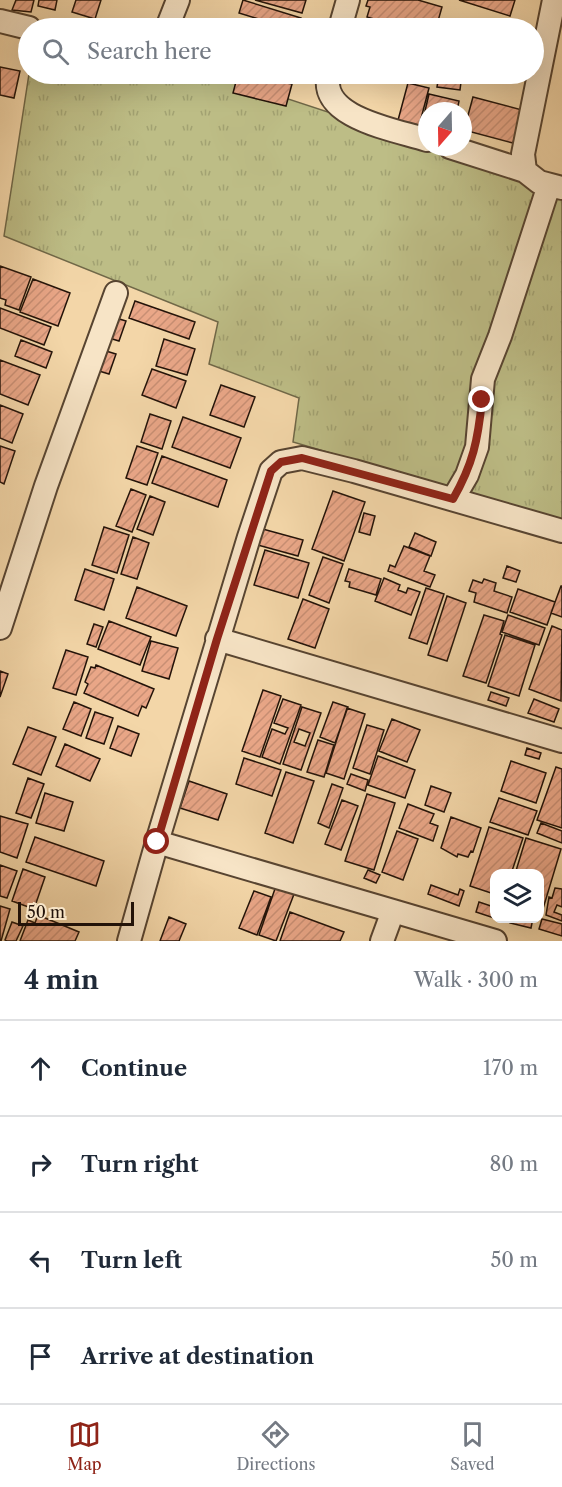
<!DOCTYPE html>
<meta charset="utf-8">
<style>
body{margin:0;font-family:"Libre Caslon Text",serif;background:#f2f2f3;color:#1f2937}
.controls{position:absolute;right:18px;bottom:18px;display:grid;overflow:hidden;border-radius:12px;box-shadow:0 6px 24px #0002}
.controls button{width:54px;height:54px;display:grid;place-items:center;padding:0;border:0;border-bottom:2px solid #e0e1e3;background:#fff;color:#1f2937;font:30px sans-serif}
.compass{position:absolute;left:418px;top:102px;width:54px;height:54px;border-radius:50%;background:#fff;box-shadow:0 6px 24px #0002;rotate:200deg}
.scale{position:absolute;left:18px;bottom:15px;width:116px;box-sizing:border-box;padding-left:6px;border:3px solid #231309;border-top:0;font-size:16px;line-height:21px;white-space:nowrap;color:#231309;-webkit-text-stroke:4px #f7e4c6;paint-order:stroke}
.stop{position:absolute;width:18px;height:18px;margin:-14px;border:4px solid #8f2418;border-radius:50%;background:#fff}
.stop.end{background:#8f2418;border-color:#fff;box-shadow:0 2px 6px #0008}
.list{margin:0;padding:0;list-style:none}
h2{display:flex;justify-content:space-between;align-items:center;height:78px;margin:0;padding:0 24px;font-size:26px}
h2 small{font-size:20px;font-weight:400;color:#747a83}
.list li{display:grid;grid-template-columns:39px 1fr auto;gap:18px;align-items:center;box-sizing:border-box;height:96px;padding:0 24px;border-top:2px solid #e0e1e3}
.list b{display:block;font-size:22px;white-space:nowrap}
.list em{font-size:20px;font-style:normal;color:#747a83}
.icon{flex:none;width:33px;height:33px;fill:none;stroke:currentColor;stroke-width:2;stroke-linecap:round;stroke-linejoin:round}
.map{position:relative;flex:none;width:562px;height:941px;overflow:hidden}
.search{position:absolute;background:#fff;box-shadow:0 6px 24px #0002;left:18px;right:18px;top:18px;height:66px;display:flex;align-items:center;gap:15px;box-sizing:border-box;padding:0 21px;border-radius:33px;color:#747a83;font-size:22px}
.sheet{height:462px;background:#fff}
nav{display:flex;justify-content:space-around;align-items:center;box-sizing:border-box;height:84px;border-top:2px solid #e0e1e3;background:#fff;font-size:16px;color:#747a83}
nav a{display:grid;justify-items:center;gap:3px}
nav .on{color:#8f2418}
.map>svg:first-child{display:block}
.grass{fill:url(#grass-tufts);stroke:#706848;stroke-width:1.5}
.building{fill:url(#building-hatch);stroke:#231309;stroke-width:1.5;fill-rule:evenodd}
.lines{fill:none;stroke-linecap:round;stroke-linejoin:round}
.minor-casing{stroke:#574431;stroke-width:26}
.minor{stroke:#f7e4c6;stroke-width:22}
.route{stroke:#8f2418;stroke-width:8}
</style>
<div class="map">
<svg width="562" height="941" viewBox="0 0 562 941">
<defs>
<pattern id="grass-tufts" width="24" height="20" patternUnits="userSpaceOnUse" patternTransform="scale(1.5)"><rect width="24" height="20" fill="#bdbd86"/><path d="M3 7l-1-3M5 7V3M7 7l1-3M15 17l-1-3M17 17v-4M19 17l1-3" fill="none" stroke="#a2a272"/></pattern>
<pattern id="building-hatch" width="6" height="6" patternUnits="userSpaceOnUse" patternTransform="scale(1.5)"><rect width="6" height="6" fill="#eaa788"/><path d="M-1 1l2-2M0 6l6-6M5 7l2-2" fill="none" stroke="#c88f74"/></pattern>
</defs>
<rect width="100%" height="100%" fill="#f3d6a8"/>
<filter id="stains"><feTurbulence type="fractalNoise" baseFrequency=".00333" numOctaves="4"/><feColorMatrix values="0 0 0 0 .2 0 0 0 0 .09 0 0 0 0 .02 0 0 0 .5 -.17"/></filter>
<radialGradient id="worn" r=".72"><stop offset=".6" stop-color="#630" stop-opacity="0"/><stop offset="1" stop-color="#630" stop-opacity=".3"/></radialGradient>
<path class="grass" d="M29,74H212L562,189V521L293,442L299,398L209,364L218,322L4,236Z"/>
<path class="building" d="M16,0H34L31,12L12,10Z
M39,0H57L55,10L38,6Z
M76,0H101L95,19L72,12Z
M243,0L301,18L298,28H288L239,13Z
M255,0H306L302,13Z
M368,0H418L442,7L436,28H406L367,17L370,7L366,6Z
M459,0H515L510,16Z
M0,67L20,71L14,98L0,95Z
M238,74L292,84L286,106L233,93Z
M261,74H288L286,81Z
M439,74H462L460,90L437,87Z
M408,83L429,88L418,130L397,124Z
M429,94L459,101L457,111H427V134L420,132Z
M473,97L522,110L513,143L464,130Z
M0,266L31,277L19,310L5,305L6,300L0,298Z
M33,279L70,293L58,326L20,312Z
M135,301L195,322L189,339L129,318Z
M0,308L51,327L44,345L0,328Z
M116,318L126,321L119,341L109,338Z
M164,339L195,349L187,375L156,366Z
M21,340L52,352L46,368L15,356Z
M106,351L116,354L109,374L99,371Z
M0,360L40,375L28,405L0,394Z
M152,369L186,381L176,408L142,395Z
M221,385L255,397L244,427L210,415Z
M0,405L23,414L12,443L0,438Z
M150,414L171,421L162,449L141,442Z
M183,417L241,438L230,468L172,447Z
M0,446L15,451L4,484L0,482Z
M137,446L158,453L147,485L126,478Z
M162,456L227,480L218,507L152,483Z
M131,489L146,495L132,532L116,526Z
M333,491L365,502L344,561L312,549Z
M150,496L165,502L153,535L137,529Z
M364,513L375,516L370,535L359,532Z
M104,527L129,535L117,573L92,565Z
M259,528L303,540L298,556L254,544Z
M415,533L436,542L431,556L409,547Z
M133,537L149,543L137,579L121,574Z
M404,546L430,556L424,571L435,575L430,587L388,571L390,565L395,567Z
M265,550L309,563L298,598L254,585Z
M323,557L343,564L329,603L309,595Z
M507,566L520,571L516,582L503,578Z
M85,569L114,579L104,610L75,600Z
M349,569L381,579L376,595L349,587L350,582L345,581Z
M384,578L400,585L398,590L406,593L408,588L420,592L411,615L375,601Z
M484,579L496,583L494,591L512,597L507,613L474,602L476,593L469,591L473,580L482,583Z
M561,586H562V617L551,613Z
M137,587L187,606L176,636L126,618Z
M426,588L444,594L427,644L409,638Z
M518,589L555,602L547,625L510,612Z
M447,596L466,603L447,661L428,655Z
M303,599L329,609L315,648L288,639Z
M484,615L504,621L500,634L502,635L486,683L463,676Z
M508,615L545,628L539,645L502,632Z
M109,621L151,637L140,665L98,649Z
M94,624L103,627L96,647L87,644Z
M552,626L562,630L561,701L529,689Z
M505,635L535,645L519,696L488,686Z
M151,641L178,648L169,679L142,671Z
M66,650L88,657L76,695L53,688Z
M96,665L154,689L146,708L142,706L138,716L84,693L88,684L85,682L91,667L95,668Z
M0,671L8,674L0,697Z
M263,690L281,696L260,757L242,751Z
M491,692L509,698L506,706L488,700Z
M283,699L301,705L280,764L262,757L272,729L285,734L288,728L274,723Z
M534,699L559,709L554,722L528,713Z
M74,702L91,709L81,736L63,729Z
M333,702L348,707L335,743L320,737Z
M302,707L321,713L301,770L283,764ZM299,729L310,733L305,746L294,742Z
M347,708L365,714L344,779L326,773Z
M95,712L113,718L104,744L86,738Z
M392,719L420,730L407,762L379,751Z
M367,725L384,730L370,774L353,768Z
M118,726L139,734L131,756L110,748Z
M28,727L56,737L41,775L13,764Z
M318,740L334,745L324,777L307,772Z
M65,744L100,759L90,781L56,766Z
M527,748L541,753L539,759L525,755Z
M378,756L415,770L405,798L368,785Z
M244,758L281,770L272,796L236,784Z
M511,761L546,773L536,803L501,791Z
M556,767L562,769V828L537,820Z
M286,772L314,781L293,843L265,833Z
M351,774L368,780L365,791L347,784Z
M28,778L44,784L31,818L16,813Z
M189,781L227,794L218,820L180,808Z
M332,784L343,788L329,828L318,823Z
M431,786L451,793L444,812L425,805Z
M45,793L73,802L64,831L36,823Z
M367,794L395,803L374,870L345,861Z
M499,798L537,811L528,835L490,822Z
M342,800L358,806L341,850L325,844Z
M408,804L434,814L430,823L438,826L433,841L399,828Z
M0,816L28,824L17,858L0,852Z
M451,817L481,828L473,852L471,851L468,857L458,854L457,857L441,848Z
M541,823L562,831V843L537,833Z
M489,827L523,838L511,874H494V894L470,886Z
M397,831L418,839L403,880L382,872Z
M35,837L104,861L96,886L26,862Z
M526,838L561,849L542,912L540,911V874H515Z
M0,865L17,871L7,898L0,896Z
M23,869L45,877L34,909L12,901Z
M368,870L380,875L376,883L364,878Z
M277,883L296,889L276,941L259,935Z
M431,885L458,895L460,889L464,891L459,906L428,894Z
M555,888L562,889V907L557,905L554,912L562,915V921L546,915L549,897L552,898Z
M254,891L271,897L257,935L239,928Z
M479,902L494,907V918L476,912Z
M0,906L10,909L1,941H0Z
M290,912L344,932L340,941H280Z
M38,915L79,932L75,941H20L28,920L35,923Z
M169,917L186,924L179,941H160Z
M511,918H533L531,928L510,923Z
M542,919L562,924V936L539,929Z
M12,922L23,926L16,941H7L5,940Z"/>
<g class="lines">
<g class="minor-casing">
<path id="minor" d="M554,0L523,154L525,171L539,182L562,188
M0,21L29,28
M167,28L178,0
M340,28L348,0
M329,74C317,118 397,130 427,140
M450,147L525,171
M453,499L467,475L477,447L483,379L500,336L549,185
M0,628L46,486L116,293
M217,639L562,741
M157,842L249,537L271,471L281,462L302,458L354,471L562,531
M129,941L157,842L393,911
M382,941L393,911L495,941"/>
</g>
<use href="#minor" class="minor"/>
</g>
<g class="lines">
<path class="route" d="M157,842L217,639L271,471L281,462L302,458L453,499C473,464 478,440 482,400"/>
</g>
<rect width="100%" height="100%" filter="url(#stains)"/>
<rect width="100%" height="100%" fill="url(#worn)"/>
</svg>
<div class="controls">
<button><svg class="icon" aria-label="layers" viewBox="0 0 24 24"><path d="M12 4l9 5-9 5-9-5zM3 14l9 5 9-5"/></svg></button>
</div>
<svg class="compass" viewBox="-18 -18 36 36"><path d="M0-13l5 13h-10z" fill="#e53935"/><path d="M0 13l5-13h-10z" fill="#747a83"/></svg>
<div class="scale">50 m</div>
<div class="stop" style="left:157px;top:842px"></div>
<div class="stop end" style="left:482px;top:400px"></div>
<div class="search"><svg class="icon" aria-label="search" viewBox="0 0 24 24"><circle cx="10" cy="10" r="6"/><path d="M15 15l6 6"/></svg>Search here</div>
</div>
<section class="sheet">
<h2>4 min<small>Walk · 300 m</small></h2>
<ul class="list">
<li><svg class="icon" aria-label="ahead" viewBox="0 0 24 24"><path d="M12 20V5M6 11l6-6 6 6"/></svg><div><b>Continue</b></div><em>170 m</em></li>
<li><svg class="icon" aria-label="right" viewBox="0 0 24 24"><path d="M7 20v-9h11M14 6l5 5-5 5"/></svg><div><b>Turn right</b></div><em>80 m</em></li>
<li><svg class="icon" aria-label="left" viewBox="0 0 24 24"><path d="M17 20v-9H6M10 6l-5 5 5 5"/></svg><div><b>Turn left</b></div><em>50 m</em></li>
<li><svg class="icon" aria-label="arrive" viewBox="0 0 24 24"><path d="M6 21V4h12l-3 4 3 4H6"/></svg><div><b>Arrive at destination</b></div></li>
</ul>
</section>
<nav>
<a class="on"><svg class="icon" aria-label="map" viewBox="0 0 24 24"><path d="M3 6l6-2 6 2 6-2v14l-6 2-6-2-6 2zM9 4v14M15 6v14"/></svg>Map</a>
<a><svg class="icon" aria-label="directions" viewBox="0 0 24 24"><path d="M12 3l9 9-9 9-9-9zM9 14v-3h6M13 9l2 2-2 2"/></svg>Directions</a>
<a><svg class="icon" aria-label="saved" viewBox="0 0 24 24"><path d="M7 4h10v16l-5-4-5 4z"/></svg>Saved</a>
</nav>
